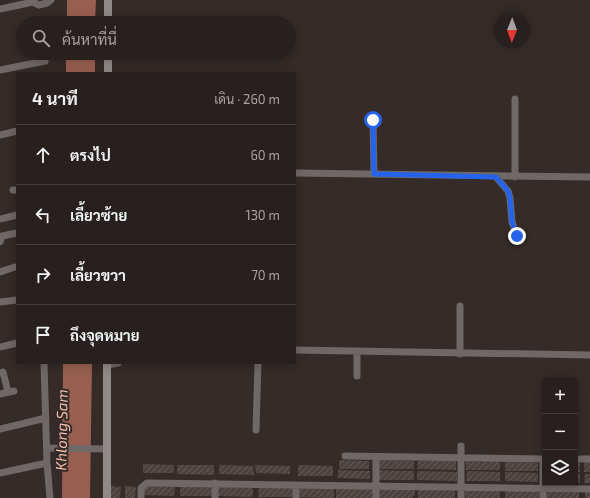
<!DOCTYPE html>
<html lang="th">
<meta charset="utf-8">
<style>
body{margin:0;font-family:"Exo 2",Sarabun,sans-serif;background:#302827;color:#f1f3f6}
.controls{position:absolute;right:12px;bottom:12px;display:grid;overflow:hidden;border-radius:0px;box-shadow:0 2px 10px #0003}
.controls button{width:36px;height:36px;display:grid;place-items:center;padding:0;border:0;border-bottom:1px solid #443e3c;background:#28201e;color:#f1f3f6;font:20px sans-serif}
.compass{position:absolute;left:494px;top:12px;width:36px;height:36px;border-radius:50%;background:#28201e;box-shadow:0 2px 10px #0003;rotate:181deg}
.stop{position:absolute;width:12px;height:12px;margin:-9px;border:3px solid #2563eb;border-radius:50%;background:#fff}
.stop.end{background:#2563eb;border-color:#fff;box-shadow:0 1px 4px #0008}
.list{margin:0;padding:0;list-style:none}
h2{display:flex;justify-content:space-between;align-items:center;height:52px;margin:0;padding:0 16px;font-size:17px}
h2 small{font-size:13px;font-weight:400;color:#a5a3a4}
.list li{display:grid;grid-template-columns:26px 1fr auto;gap:12px;align-items:center;box-sizing:border-box;height:60px;padding:0 16px;border-top:1px solid #443e3c}
.list b{display:block;font-size:15px;white-space:nowrap}
.list em{font-size:13px;font-style:normal;color:#a5a3a4}
.icon{flex:none;width:22px;height:22px;fill:none;stroke:currentColor;stroke-width:2;stroke-linecap:round;stroke-linejoin:round}
.map{position:relative;flex:none;width:590px;height:498px;overflow:hidden}
.search{position:absolute;background:#28201e;box-shadow:0 2px 10px #0003;left:16px;top:16px;width:280px;height:44px;display:flex;align-items:center;gap:10px;box-sizing:border-box;padding:0 14px;border-radius:22px;color:#a5a3a4;font-size:15px}
.panel{position:absolute;background:#28201e;box-shadow:0 2px 10px #0003;left:16px;top:72px;width:280px;height:292px;border-radius:0px}
.map>svg:first-child{display:block}
.water{fill:#985f50}
.building{fill:url(#building-hatch)}
.lines{fill:none;stroke-linecap:round;stroke-linejoin:round}
.minor{stroke:#6e6867;stroke-width:7}
.secondary{stroke:#918987;stroke-width:8}
.route{stroke:#2563eb;stroke-width:5}
.labels{text-anchor:middle;stroke-width:4;stroke-linejoin:round;paint-order:stroke}
.water-label{font-size:15px;font-style:italic;fill:#f4beb0;stroke:#352b28}
</style>
<div class="map">
<svg width="590" height="498" viewBox="0 0 590 498">
<defs>
<pattern id="building-hatch" width="6" height="6" patternUnits="userSpaceOnUse"><rect width="6" height="6" fill="#4c423f"/><path d="M-1 1l2-2M0 6l6-6M5 7l2-2" fill="none" stroke="#655c5a"/></pattern>
</defs>
<rect width="100%" height="100%" fill="#352b28"/>
<path class="water" d="M67,0H96L95,23H67Z
M66,53H95V73H66Z
M63,363H92L90,498H62Z"/>
<path class="building" d="M339,460L369,461V469H339Z
M378,460L414,461V469H379Z
M418,461H456V470L417,469Z
M466,462H500V470H466Z
M505,462L538,463V471H505Z
M575,462H580V472H575Z
M584,462H590V472H584Z
M143,464L174,465V473H143Z
M177,465H214V475L177,474Z
M219,465L253,466L254,475L219,474Z
M255,465L290,466V474L256,473Z
M298,465L333,466V476H298Z
M338,470L370,471V479L338,478Z
M378,470L414,471V480H378Z
M417,471L457,472V481L417,480Z
M467,471L500,472V481H466Z
M505,472L538,473V482L505,481Z
M575,473H580V483H575Z
M585,474H590V483H584Z
M109,486L121,487L120,498H109Z
M125,486L136,487L135,498H125Z
M144,486L175,487L174,496L144,495Z
M180,487H212V496H180Z
M218,487L253,488V497L218,496Z
M259,488H294V497H258Z
M299,488L334,489V498L299,497Z
M379,488L415,489V496H413V498H379Z
M336,489H373V498H336Z
M418,490L455,491V498H418Z
M465,490L500,491V498H465Z
M505,491H539V498H505Z
M585,491L590,492V498H585Z
M545,492H579V498H545Z"/>
<g class="lines">
<path class="minor" d="M0,9L33,2L39,5L47,3L51,0
M0,70L45,61
M373,120L374,174
M0,135L17,131
M295,173L590,177
M496,177L508,191L510,198L512,222L517,236
M515,177V99
M13,190H17
M0,219L17,215
M0,242L2,236L17,233
M0,272L15,267
M0,302L17,300
M460,306V354
M0,347L17,343
M295,350L590,355
M357,351V376
M44,363L47,463L50,498
M107,365L118,363
M3,372L8,392
M0,394L14,391
M0,429L46,418
M256,430L258,363
M47,448L107,449
M345,456L545,459
M575,459H590
M0,473L47,463
M141,498V488L147,483L590,489
M215,498V483
M296,498V485
M376,498V457
M461,498V446
M543,498V459"/>
<path class="secondary" d="M108,23V0
M108,73V53
M107,498V363"/>
</g>
<g class="lines">
<path class="route" d="M373,120L374,174L496,177L508,191L510,198L512,222L517,236"/>
</g>
<g class="labels">
<g class="water-label">
<text transform="translate(62 430) rotate(-89)" y="5">Khlong Sam</text>
</g>
</g>
</svg>
<div class="controls">
<button>+</button>
<button>−</button>
<button><svg class="icon" aria-label="layers" viewBox="0 0 24 24"><path d="M12 4l9 5-9 5-9-5zM3 14l9 5 9-5"/></svg></button>
</div>
<svg class="compass" viewBox="-18 -18 36 36"><path d="M0-13l5 13h-10z" fill="#e53935"/><path d="M0 13l5-13h-10z" fill="#a5a3a4"/></svg>
<div class="stop" style="left:373px;top:120px"></div>
<div class="stop end" style="left:517px;top:236px"></div>
<div class="search"><svg class="icon" aria-label="search" viewBox="0 0 24 24"><circle cx="10" cy="10" r="6"/><path d="M15 15l6 6"/></svg>ค้นหาที่นี่</div>
<section class="panel">
<h2>4 นาที<small>เดิน · 260 m</small></h2>
<ul class="list">
<li><svg class="icon" aria-label="ahead" viewBox="0 0 24 24"><path d="M12 20V5M6 11l6-6 6 6"/></svg><div><b>ตรงไป</b></div><em>60 m</em></li>
<li><svg class="icon" aria-label="left" viewBox="0 0 24 24"><path d="M17 20v-9H6M10 6l-5 5 5 5"/></svg><div><b>เลี้ยวซ้าย</b></div><em>130 m</em></li>
<li><svg class="icon" aria-label="right" viewBox="0 0 24 24"><path d="M7 20v-9h11M14 6l5 5-5 5"/></svg><div><b>เลี้ยวขวา</b></div><em>70 m</em></li>
<li><svg class="icon" aria-label="arrive" viewBox="0 0 24 24"><path d="M6 21V4h12l-3 4 3 4H6"/></svg><div><b>ถึงจุดหมาย</b></div></li>
</ul>
</section>
</div>
